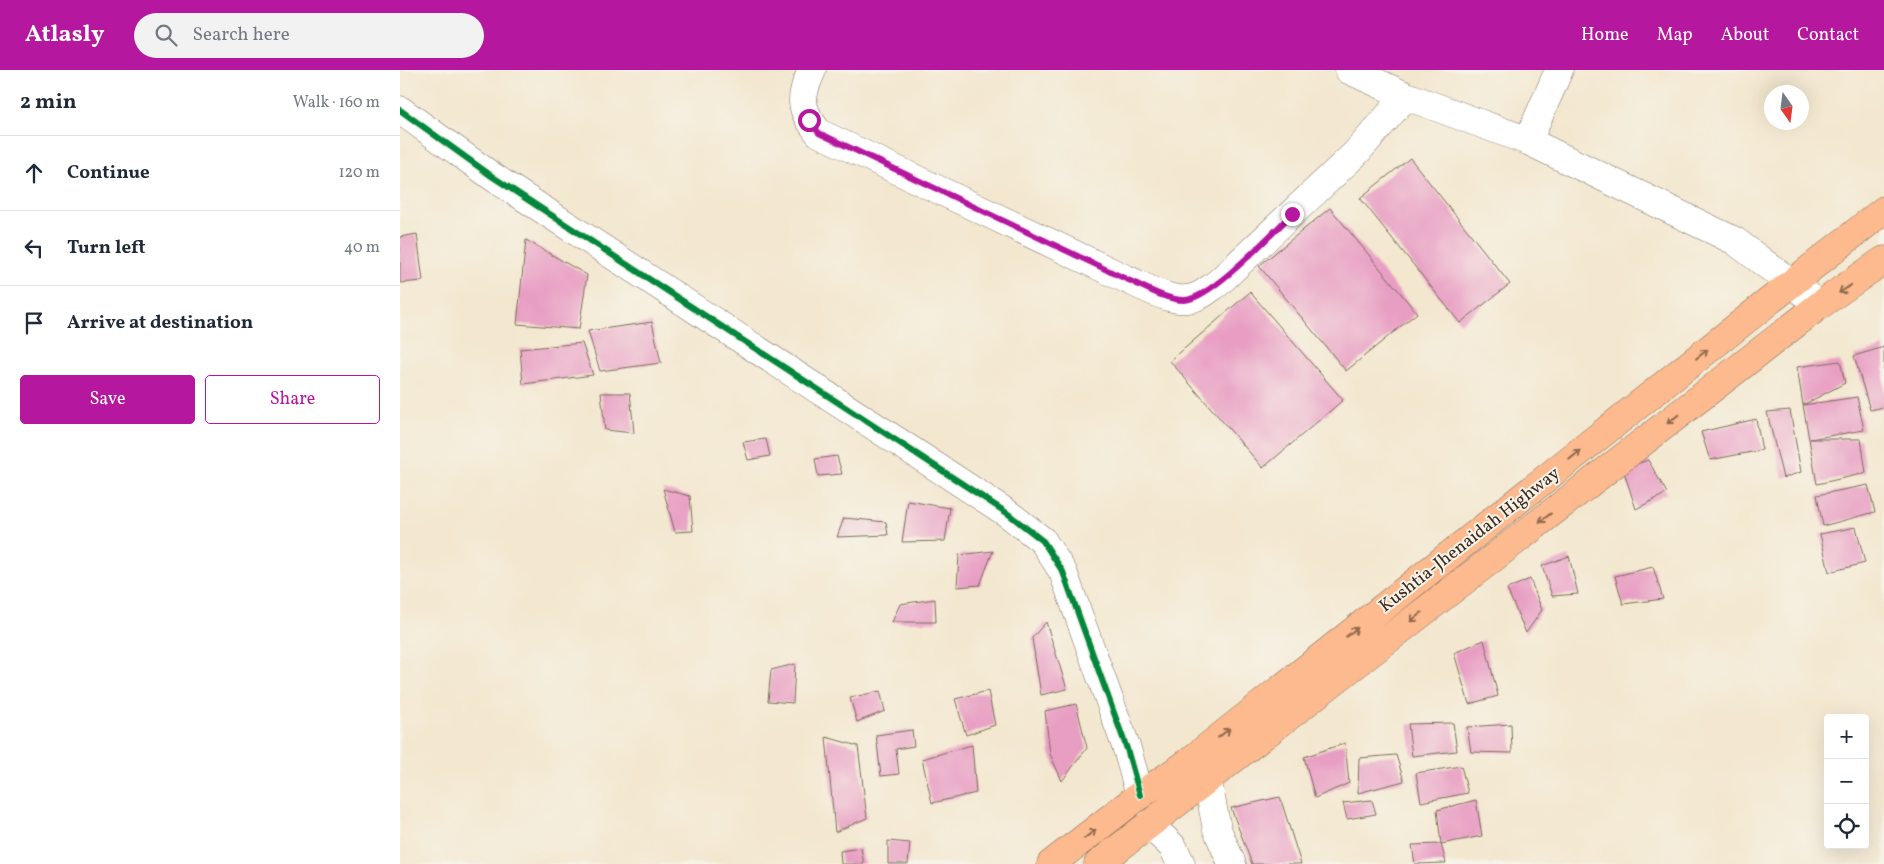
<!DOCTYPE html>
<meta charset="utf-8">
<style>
body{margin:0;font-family:Vollkorn,serif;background:#f2f2f3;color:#1f2937}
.controls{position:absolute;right:15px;bottom:15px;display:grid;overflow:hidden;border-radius:5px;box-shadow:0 5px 20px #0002}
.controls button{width:45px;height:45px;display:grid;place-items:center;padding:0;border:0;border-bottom:1px solid #e0e1e3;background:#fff;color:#1f2937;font:25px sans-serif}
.compass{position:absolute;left:1364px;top:15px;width:45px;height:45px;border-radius:50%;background:#fff;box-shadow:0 5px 20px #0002;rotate:166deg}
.stop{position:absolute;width:15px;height:15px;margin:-11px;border:4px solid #b5179e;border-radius:50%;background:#fff}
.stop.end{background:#b5179e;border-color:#fff;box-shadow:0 1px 5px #0008}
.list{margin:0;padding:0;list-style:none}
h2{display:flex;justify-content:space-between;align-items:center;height:65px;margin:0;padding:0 20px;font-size:21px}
h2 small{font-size:16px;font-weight:400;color:#747a83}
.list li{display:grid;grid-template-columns:32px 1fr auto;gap:15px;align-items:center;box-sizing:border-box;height:75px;padding:0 20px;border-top:1px solid #e0e1e3}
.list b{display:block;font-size:19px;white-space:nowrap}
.list em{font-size:16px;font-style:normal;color:#747a83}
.actions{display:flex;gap:10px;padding:15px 20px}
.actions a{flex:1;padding:11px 0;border:1px solid #b5179e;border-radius:5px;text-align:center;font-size:18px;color:#b5179e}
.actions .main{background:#b5179e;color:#fff}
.icon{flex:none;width:28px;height:28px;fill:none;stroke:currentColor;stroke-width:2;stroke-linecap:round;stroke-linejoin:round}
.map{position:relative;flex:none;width:1484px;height:794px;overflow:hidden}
header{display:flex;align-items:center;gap:30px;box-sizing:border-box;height:70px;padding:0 25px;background:#b5179e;color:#fff}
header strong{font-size:24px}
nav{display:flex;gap:28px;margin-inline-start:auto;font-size:18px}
.search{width:350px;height:45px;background:#f2f2f3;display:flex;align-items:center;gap:12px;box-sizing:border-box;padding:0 18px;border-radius:28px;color:#747a83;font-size:19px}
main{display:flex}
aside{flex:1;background:#fff}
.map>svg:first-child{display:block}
.building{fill:#e89ec3}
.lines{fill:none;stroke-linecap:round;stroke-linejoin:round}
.minor-casing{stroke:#7b6c5c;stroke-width:29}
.highway-casing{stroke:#7b6c5c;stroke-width:29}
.minor{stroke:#fff;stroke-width:28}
.highway{stroke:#fcba8e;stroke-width:28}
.cycleway-casing{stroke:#f7f3e8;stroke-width:9}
.cycleway{stroke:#00873e;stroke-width:6}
.oneway{stroke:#926b50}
.route{stroke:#b5179e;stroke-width:6}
.labels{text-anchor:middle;stroke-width:4;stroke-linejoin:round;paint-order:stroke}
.street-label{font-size:18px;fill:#3b2a1e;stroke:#f7f3e8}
</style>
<header>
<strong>Atlasly</strong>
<div class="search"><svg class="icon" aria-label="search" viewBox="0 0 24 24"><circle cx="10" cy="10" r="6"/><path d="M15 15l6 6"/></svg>Search here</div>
<nav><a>Home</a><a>Map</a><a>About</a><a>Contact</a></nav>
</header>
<main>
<aside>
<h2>2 min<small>Walk · 160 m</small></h2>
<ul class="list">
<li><svg class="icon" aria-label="ahead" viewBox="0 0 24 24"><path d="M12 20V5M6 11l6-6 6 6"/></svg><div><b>Continue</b></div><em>120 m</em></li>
<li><svg class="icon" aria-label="left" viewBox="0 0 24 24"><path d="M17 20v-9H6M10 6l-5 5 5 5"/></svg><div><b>Turn left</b></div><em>40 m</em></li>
<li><svg class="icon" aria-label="arrive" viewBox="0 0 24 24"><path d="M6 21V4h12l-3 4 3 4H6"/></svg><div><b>Arrive at destination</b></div></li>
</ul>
<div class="actions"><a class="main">Save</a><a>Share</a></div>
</aside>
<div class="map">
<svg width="1484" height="794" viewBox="0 0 1484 794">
<rect width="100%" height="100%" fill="#f7f3e8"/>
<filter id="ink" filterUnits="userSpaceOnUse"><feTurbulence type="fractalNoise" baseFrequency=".02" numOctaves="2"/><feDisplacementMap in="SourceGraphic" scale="10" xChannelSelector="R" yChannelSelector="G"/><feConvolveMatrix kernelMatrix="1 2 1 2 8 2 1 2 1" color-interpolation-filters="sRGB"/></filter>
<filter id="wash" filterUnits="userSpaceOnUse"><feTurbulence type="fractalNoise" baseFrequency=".0096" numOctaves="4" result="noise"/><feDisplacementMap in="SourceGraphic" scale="20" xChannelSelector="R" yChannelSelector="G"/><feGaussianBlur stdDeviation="1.12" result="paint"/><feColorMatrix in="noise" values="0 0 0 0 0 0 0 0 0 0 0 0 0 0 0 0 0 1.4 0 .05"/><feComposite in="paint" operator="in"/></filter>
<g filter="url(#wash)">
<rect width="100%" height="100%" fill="#f3e7cf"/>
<g id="blocks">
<path class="building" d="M1010,88L1110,214L1060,253L960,128Z
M930,138L1017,243L946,301L859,196Z
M17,164L23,211L0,213V167Z
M126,170L187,205L179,259L117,254Z
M850,222L943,330L863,398L770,291Z
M252,252L261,293L200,301L188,261Z
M182,273L193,305L123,314L120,279Z
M1484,277V337L1470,340L1454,286Z
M1440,291L1445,313L1403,335L1397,297Z
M201,323H230L234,363L205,360Z
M1457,327L1464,360L1410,369H1461L1466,403L1417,414L1403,335Z
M1390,340L1401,402L1383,408L1367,342Z
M1356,349L1362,380L1310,390L1301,362Z
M366,369L370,386L348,390L343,372Z
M437,386L442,404L418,406L415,389Z
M1248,390L1267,423L1236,439L1223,399Z
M1468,415L1475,442L1423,456L1417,425Z
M263,419L290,426L293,461L275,462Z
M508,431L550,438L545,471L502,472Z
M444,448L486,452L488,465L437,467Z
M1456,457L1465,493L1429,502L1420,464Z
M593,481L580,515L557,517L559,485Z
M1169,486L1178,524L1152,526L1142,496Z
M1253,497L1263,529L1223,534L1215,506Z
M1130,509L1142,540L1126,563L1107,519Z
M535,529L536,552H492L500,534Z
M646,552L667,619L641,625L632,568Z
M1084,570L1098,626L1069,634L1054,583Z
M395,594L393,633L368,631L371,600Z
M480,621L485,641L457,652L450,628Z
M588,621L595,655L566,665L555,629Z
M676,634L687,678L662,711L650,684L645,641Z
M1053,653L1057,681L1012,686L1008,654Z
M1111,654L1112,683L1071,682L1067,657Z
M512,660L514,676L496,679L499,704L481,706L476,665Z
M426,667L458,676L467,748L435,762Z
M945,673L949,713L915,728L904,687Z
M572,675L576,723L532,733L522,689Z
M996,685L1004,711L958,723L959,688Z
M1061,696L1068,723L1021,732L1016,703Z
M880,727L901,794H852L831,738Z
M972,730L976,744L947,749L943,733Z
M1076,730L1082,766L1041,774L1037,740Z
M488,771L510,773L508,794H488Z
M1041,774L1046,793L1015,794L1012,775Z
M461,778L464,794H441L440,781Z"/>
</g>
</g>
<g filter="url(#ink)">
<use href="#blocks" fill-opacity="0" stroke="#7b6c5c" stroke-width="1"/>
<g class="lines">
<g class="minor-casing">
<path id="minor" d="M412,0C399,29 399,38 419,63L726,209C746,217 776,237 798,226C805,223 812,217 818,213L956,83L1006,26
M949,0L1006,26L1128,71L1335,171L1420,235
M0,40L93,107L607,443L643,471L663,502L727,679L740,725
M1128,71L1159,0
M807,708L817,759L832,794
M749,754L773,777L781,794"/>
</g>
<g class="highway-casing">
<path id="highway" d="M651,794L740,725L786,694L1484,140
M698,794L1420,235L1484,190"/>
</g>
<use href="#minor" class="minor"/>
<use href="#highway" class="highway"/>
<g class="cycleway-casing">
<path id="cycleway" d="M0,40L93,107L607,443L643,471L663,502L727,679L740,725"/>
</g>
<use href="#cycleway" class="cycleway"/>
</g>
<defs><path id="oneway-shaft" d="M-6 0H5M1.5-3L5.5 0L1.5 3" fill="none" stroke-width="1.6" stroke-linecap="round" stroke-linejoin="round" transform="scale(1.25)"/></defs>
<g class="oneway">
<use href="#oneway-shaft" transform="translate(1445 219) rotate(146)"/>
<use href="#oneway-shaft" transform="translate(1302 284) rotate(-38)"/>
<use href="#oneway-shaft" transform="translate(1273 349) rotate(142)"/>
<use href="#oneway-shaft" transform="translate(1175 385) rotate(-38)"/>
<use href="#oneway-shaft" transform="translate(1145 448) rotate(142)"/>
<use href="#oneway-shaft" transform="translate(1016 547) rotate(142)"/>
<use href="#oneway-shaft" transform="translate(952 562) rotate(-38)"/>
<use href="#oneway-shaft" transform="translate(824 663) rotate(-38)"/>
<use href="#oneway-shaft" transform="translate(690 764) rotate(-38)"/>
</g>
</g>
<g class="lines" filter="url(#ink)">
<path class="route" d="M409,50L419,63L726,209C743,216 765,230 784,230C810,230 872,163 892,144"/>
</g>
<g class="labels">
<g class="street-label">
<text transform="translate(1069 469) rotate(-38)" y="6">Kushtia-Jhenaidah Highway</text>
</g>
</g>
</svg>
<div class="controls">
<button>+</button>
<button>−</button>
<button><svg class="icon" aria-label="locate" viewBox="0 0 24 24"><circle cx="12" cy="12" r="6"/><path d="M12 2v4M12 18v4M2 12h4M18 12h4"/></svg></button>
</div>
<svg class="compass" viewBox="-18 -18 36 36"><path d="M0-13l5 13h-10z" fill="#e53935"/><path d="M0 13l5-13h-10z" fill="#747a83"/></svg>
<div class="stop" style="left:409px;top:50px"></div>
<div class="stop end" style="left:892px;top:144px"></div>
</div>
</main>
